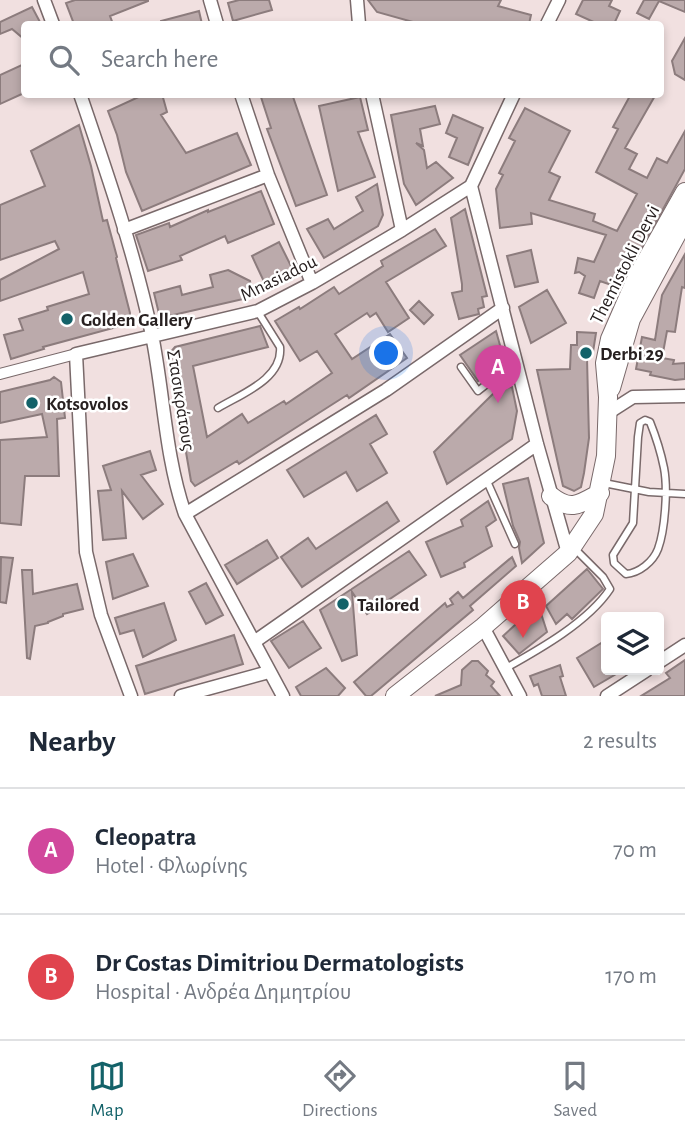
<!DOCTYPE html>
<meta charset="utf-8">
<style>
body{margin:0;font-family:"Alegreya Sans",sans-serif;background:#f2f2f3;color:#1f2937}
.controls{position:absolute;right:21px;bottom:21px;display:grid;overflow:hidden;border-radius:7px;box-shadow:0 4px 10px #0003}
.controls button{width:63px;height:63px;display:grid;place-items:center;padding:0;border:0;border-bottom:2px solid #e0e1e3;background:#fff;color:#1f2937;font:35px sans-serif}
.you{position:absolute;left:387px;top:354px;width:24px;height:24px;margin:-18px;border:5px solid #fff;border-radius:50%;background:#1a73e8;box-shadow:0 0 0 10px #1a73e833}
.badge{display:grid;place-items:center;width:46px;height:46px;border-radius:50%;background:#136269;color:#fff;font-size:23px;font-weight:700}
.pin{position:absolute;translate:-50% -58px;filter:drop-shadow(0 2px 4px #0008)}
.pin::after{content:'';position:absolute;top:37px;width:24px;height:21px;background:inherit;clip-path:polygon(0 0,100% 0,50% 100%)}
.list{margin:0;padding:0;list-style:none}
h2{display:flex;justify-content:space-between;align-items:center;height:91px;margin:0;padding:0 28px;font-size:30px}
h2 small{font-size:23px;font-weight:400;color:#747a83}
.list li{display:grid;grid-template-columns:46px 1fr auto;gap:21px;align-items:center;box-sizing:border-box;height:126px;padding:0 28px;border-top:2px solid #e0e1e3}
.list b{display:block;font-size:26px;white-space:nowrap}
.list p{margin:0;font-size:23px;white-space:nowrap;color:#747a83}
.list em{font-size:23px;font-style:normal;color:#747a83}
.icon{flex:none;width:38px;height:38px;fill:none;stroke:currentColor;stroke-width:2;stroke-linecap:round;stroke-linejoin:round}
.map{position:relative;flex:none;width:685px;height:696px;overflow:hidden}
.search{position:absolute;background:#fff;box-shadow:0 4px 10px #0003;left:21px;right:21px;top:21px;height:77px;display:flex;align-items:center;gap:18px;box-sizing:border-box;padding:0 24px;border-radius:7px;color:#747a83;font-size:26px}
.sheet{height:343px;background:#fff}
nav{display:flex;justify-content:space-around;align-items:center;box-sizing:border-box;height:98px;border-top:2px solid #e0e1e3;background:#fff;font-size:19px;color:#747a83}
nav a{display:grid;justify-items:center;gap:4px}
nav .on{color:#136269}
.map>svg:first-child{display:block}
.building{fill:#bbaaab;stroke:#8c7c7d;stroke-width:2}
.lines{fill:none;stroke-linecap:round;stroke-linejoin:round}
.service-casing{stroke:#79696a;stroke-width:9}
.pedestrian-casing{stroke:#79696a;stroke-width:12}
.minor-casing{stroke:#79696a;stroke-width:15}
.secondary-casing{stroke:#79696a;stroke-width:20}
.service{stroke:#fff;stroke-width:6}
.pedestrian{stroke:#fff;stroke-width:10}
.minor{stroke:#fff;stroke-width:12}
.secondary{stroke:#fff;stroke-width:18}
.poi-dot{fill:#136269;stroke:#fff;stroke-width:2.5}
.labels{text-anchor:middle;stroke-width:5;stroke-linejoin:round;paint-order:stroke}
.street-label{font-size:19px;fill:#272020;stroke:#fff}
.poi-label{font-size:19px;font-weight:bold;fill:#272020;stroke:#fff;text-anchor:start}
</style>
<div class="map">
<svg width="685" height="696" viewBox="0 0 685 696">
<rect width="100%" height="100%" fill="#f1e0e0"/>
<path class="building" d="M75,0H148V1L110,16L113,24H74L66,3Z
M239,0H269L272,10L233,21L228,3Z
M368,0H501L498,6L531,15L529,24H420L377,12Z
M583,0H612L609,6L620,11L614,24H598L576,14Z
M644,0H685V12L659,1L649,19L637,13Z
M32,7L41,24H24V39L12,29L0,34V22Z
M199,11L202,24H161V21Z
M685,38V80L675,74L672,61Z
M24,64V93L0,104V75Z
M145,94H162L167,112L161,115L186,153L237,133L251,165L142,211L126,172L117,135L108,111Z
M260,94H292L327,195L296,206L267,129L271,128Z
M631,94H656L625,148L637,154L629,169L647,178L657,158L667,163L685,131V169L620,288L600,281L594,298L579,293L585,276L579,272L575,273L578,258L594,262L606,235L531,213L532,224L500,228L496,189L503,175L499,173L515,141L509,138L525,108L570,131L549,172L560,177L549,200L595,214L593,221L617,231L637,194L596,172L618,129L613,127Z
M360,97L368,130L358,132L375,177L338,191L319,106Z
M435,106L440,124L420,129L423,146L416,143L424,150L427,168L436,162L453,178L416,205L404,184L391,115Z
M453,115L483,128L468,165L449,157L457,138L446,133Z
M79,125L91,166L103,221L107,220L117,257L116,258L130,313L128,324L43,347L44,349L11,359L4,335L23,330L19,319L48,310L47,307L89,294L83,272L0,301V280L59,249L55,241L0,260V205L45,186L31,151Z
M377,184L383,215L378,226L324,258L307,229L328,219L334,229L363,211L356,197Z
M261,191L274,224L228,243L225,236L180,256L182,260L148,271L136,235L169,223L170,227L208,210V212Z
M465,209L487,296L482,297L484,307L478,309L479,314L459,319L452,293L462,291V284L451,218Z
M435,229L446,246L386,282L409,318L388,332L376,313L370,317L367,313L335,334L352,359L390,334L407,358L349,398L347,395L239,464L237,461L195,486L191,481L169,354L175,347L260,326L268,347L193,366L207,437L242,414L248,423L284,401L286,404L332,373L317,351L300,361L275,321L299,307L300,309L334,287L339,294L383,266L381,261Z
M279,242L294,272L266,286L252,256Z
M531,250L538,282L515,287L507,256Z
M685,254V288L682,287L675,332L667,331L662,358L674,360L673,364L685,363V379L675,380L650,375L651,372L636,369L642,337L655,340L662,295Z
M228,270L250,281L252,297L160,318L154,293L180,286L182,295L213,287L210,275Z
M547,290L566,323L531,343L519,307Z
M419,301L433,315L424,324L410,310Z
M496,331L505,363L478,381L460,355Z
M577,332L596,333L593,352H591V358H587L589,438L584,473L581,487L574,491L563,486L537,370L570,369L571,345H577Z
M54,377L61,382L65,418L57,419L59,476H25L21,525L0,523V440L47,437L42,414L0,423V392L50,380Z
M512,387L517,411L512,439L447,484L434,452L499,388Z
M376,415L387,434L370,444L387,473L357,491L346,472L304,497L287,470Z
M150,451L156,470L141,475L163,504L143,519L122,491L126,538L103,540L98,491L111,490L103,466Z
M528,478L544,543L522,563L519,548L520,542L513,526L503,484Z
M488,501L496,520L486,527L492,546L464,563L465,567L441,577L426,542L463,526L461,520Z
M387,502L399,521L302,587L281,557L308,538L316,549Z
M267,540L278,558L237,584L225,565Z
M409,551L426,575L367,614L352,592L357,655L342,661L320,610Z
M133,554L148,586L113,599L106,562Z
M1,557L13,558L6,603L0,602Z
M512,557L516,566L470,606L473,610L371,696H366L354,682L445,603L447,607L453,604L450,599L458,592L463,598Z
M587,569L603,589L572,619L567,614L556,624L546,606Z
M22,570H32L33,594L77,584L83,609L63,614V616L48,622V623L35,626L30,659L27,658Z
M206,583L223,615L206,624L189,592Z
M164,603L176,640L143,657L134,630L120,634L115,618Z
M538,604L547,632L519,654L503,636Z
M303,621L321,648L289,668L271,641Z
M234,635L243,664L145,694L136,666Z
M603,642L606,648V670H623L594,687L577,658Z
M685,660V696H641L670,678L666,673Z
M472,661H478L488,671L486,675L494,682L491,686L500,696H435L461,685L462,670Z
M560,665L563,676L560,677L566,696H542L538,684L534,686L530,676Z
M326,668L345,688L338,696H301L296,687Z"/>
<g class="lines">
<g class="service-casing">
<path id="service" d="M461,367L478,391L516,361
M218,408C241,394 283,379 280,347L258,312
M645,420L650,422C656,437 661,453 664,468C668,489 665,530 658,549C653,562 639,573 626,574L614,563L613,555L633,523L638,437L640,423Z
M486,479L515,544
M604,483L649,492L685,494
M506,668C540,649 588,622 610,589L603,577L574,548"/>
</g>
<g class="pedestrian-casing">
<path id="pedestrian" d="M0,374L76,354"/>
</g>
<g class="minor-casing">
<path id="minor" d="M44,0L53,24
M210,0L217,24
M357,0L359,24
M547,24L559,0
M80,94C107,173 135,254 152,335C164,395 165,456 185,514L283,696
M241,94L268,175L312,283
M372,94L402,230
M471,186L537,444L568,553
M471,186L514,94
M124,230L268,175
M608,413L633,397L685,396
M185,514L386,390L503,308
M483,627L520,696
M254,642L537,444
M659,662L685,645
M131,696L101,615L86,552L76,354L258,311L312,283L402,230L471,186
M181,696L269,672
M607,696L647,670"/>
</g>
<g class="secondary-casing">
<path id="secondary" d="M611,388L631,319L685,219
M551,496C571,512 580,504 600,493
M395,696L483,627L568,553L594,514L606,456L608,397L605,363L610,339L637,277L685,192"/>
</g>
<use href="#service" class="service"/>
<use href="#pedestrian" class="pedestrian"/>
<use href="#minor" class="minor"/>
<use href="#secondary" class="secondary"/>
</g>
<g class="poi-dot">
<circle cx="67" cy="319" r="7"/>
<circle cx="586" cy="353" r="7"/>
<circle cx="32" cy="403" r="7"/>
<circle cx="343" cy="604" r="7"/>
</g>
<g class="labels">
<g class="street-label">
<text transform="translate(624 264) rotate(-63)" y="7">Themistokli Dervi</text>
<text transform="translate(278 277) rotate(-26)" y="7">Mnasiadou</text>
<text transform="translate(182 400) rotate(81)" y="7">Στασικράτους</text>
</g>
<g class="poi-label">
<text x="81" y="326">Golden Gallery</text>
<text x="600" y="360">Derbi 29</text>
<text x="46" y="410">Kotsovolos</text>
<text x="357" y="611">Tailored</text>
</g>
</g>
</svg>
<div class="controls">
<button><svg class="icon" aria-label="layers" viewBox="0 0 24 24"><path d="M12 4l9 5-9 5-9-5zM3 14l9 5 9-5"/></svg></button>
</div>
<div class="you"></div>
<div class="pin badge" style="left:498px;top:403px;background:#d1479c">A</div>
<div class="pin badge" style="left:523px;top:638px;background:#e0444e">B</div>
<div class="search"><svg class="icon" aria-label="search" viewBox="0 0 24 24"><circle cx="10" cy="10" r="6"/><path d="M15 15l6 6"/></svg>Search here</div>
</div>
<section class="sheet">
<h2>Nearby<small>2 results</small></h2>
<ul class="list">
<li><span class="badge" style="background:#d1479c">A</span><div><b>Cleopatra</b><p>Hotel · Φλωρίνης</p></div><em>70 m</em></li>
<li><span class="badge" style="background:#e0444e">B</span><div><b>Dr Costas Dimitriou Dermatologists</b><p>Hospital · Ανδρέα Δημητρίου</p></div><em>170 m</em></li>
</ul>
</section>
<nav>
<a class="on"><svg class="icon" aria-label="map" viewBox="0 0 24 24"><path d="M3 6l6-2 6 2 6-2v14l-6 2-6-2-6 2zM9 4v14M15 6v14"/></svg>Map</a>
<a><svg class="icon" aria-label="directions" viewBox="0 0 24 24"><path d="M12 3l9 9-9 9-9-9zM9 14v-3h6M13 9l2 2-2 2"/></svg>Directions</a>
<a><svg class="icon" aria-label="saved" viewBox="0 0 24 24"><path d="M7 4h10v16l-5-4-5 4z"/></svg>Saved</a>
</nav>
